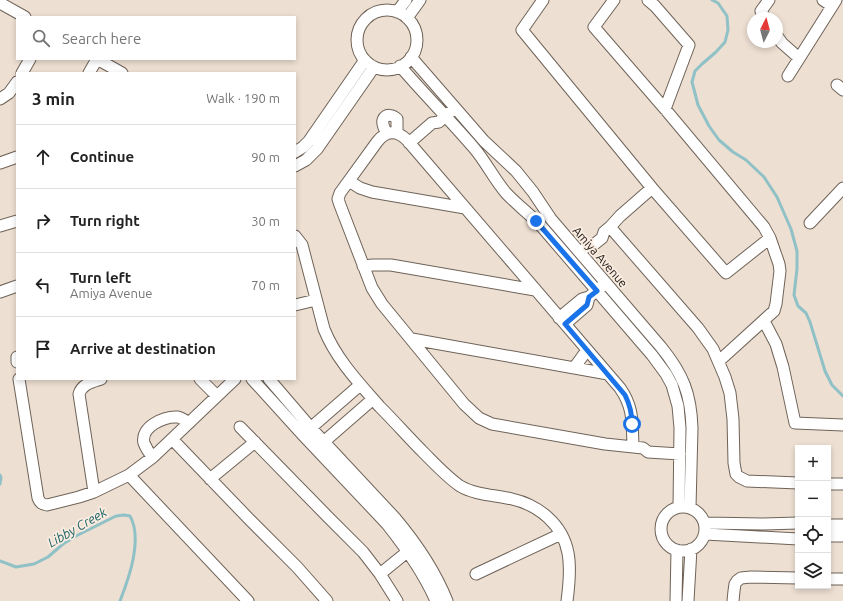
<!DOCTYPE html>
<meta charset="utf-8">
<style>
body{margin:0;font-family:Ubuntu,sans-serif;background:#f6f6f6;color:#222}
.controls{position:absolute;right:12px;bottom:12px;display:grid;overflow:hidden;border-radius:0px;box-shadow:0 2px 6px #0003}
.controls button{width:36px;height:36px;display:grid;place-items:center;padding:0;border:0;border-bottom:1px solid #e0e0e0;background:#fff;color:#222;font:20px sans-serif}
.compass{position:absolute;left:747px;top:12px;width:36px;height:36px;border-radius:50%;background:#fff;box-shadow:0 2px 6px #0003;rotate:6deg}
.stop{position:absolute;width:12px;height:12px;margin:-9px;border:3px solid #1a73e8;border-radius:50%;background:#fff}
.stop.end{background:#1a73e8;border-color:#fff;box-shadow:0 1px 4px #0008}
.list{margin:0;padding:0;list-style:none}
h2{display:flex;justify-content:space-between;align-items:center;height:52px;margin:0;padding:0 16px;font-size:17px}
h2 small{font-size:13px;font-weight:400;color:#767676}
.list li{display:grid;grid-template-columns:26px 1fr auto;gap:12px;align-items:center;box-sizing:border-box;height:64px;padding:0 16px;border-top:1px solid #e0e0e0}
.list b{display:block;font-size:15px;white-space:nowrap}
.list p{margin:0;font-size:13px;white-space:nowrap;color:#767676}
.list em{font-size:13px;font-style:normal;color:#767676}
.icon{flex:none;width:22px;height:22px;fill:none;stroke:currentColor;stroke-width:2;stroke-linecap:round;stroke-linejoin:round}
.map{position:relative;flex:none;width:843px;height:601px;overflow:hidden}
.search{position:absolute;background:#fff;box-shadow:0 2px 6px #0003;left:16px;top:16px;width:280px;height:44px;display:flex;align-items:center;gap:10px;box-sizing:border-box;padding:0 14px;border-radius:0px;color:#767676;font-size:15px}
.panel{position:absolute;background:#fff;box-shadow:0 2px 6px #0003;left:16px;top:72px;width:280px;height:308px;border-radius:0px}
.map>svg:first-child{display:block}
.lines{fill:none;stroke-linecap:round;stroke-linejoin:round}
.stream{stroke:#8fc1c6;stroke-width:3}
.street-casing{stroke:#6f6358;stroke-width:13}
.street{stroke:#fff;stroke-width:11}
.route{stroke:#1a73e8;stroke-width:5}
.labels{text-anchor:middle;stroke-width:3.5;stroke-linejoin:round;paint-order:stroke}
.street-label{font-size:12px;fill:#1c1713;stroke:#faece0}
.water-label{font-size:13px;font-style:italic;fill:#1f6368;stroke:#faece0}
</style>
<div class="map">
<svg width="843" height="601" viewBox="0 0 843 601">
<rect width="100%" height="100%" fill="#eddfd2"/>
<g class="lines">
<path class="stream" d="M712,0L718,3L727,16L728,30L725,42L716,52L702,64L695,71L692,82L698,105L709,126L719,140L733,152L746,160L764,177L777,197L791,229L797,251V269L794,295L798,306L806,313L810,322L825,371L832,385L843,396
M0,475L1,478L0,484
M0,561L16,567L34,564L48,557L63,544L76,536L116,516L124,515L130,516C143,539 129,578 120,601"/>
<g class="street-casing">
<path id="street" d="M543,0L522,30L652,188L726,273L770,238
M614,0L594,27L665,109L764,227L770,238L779,264L780,271L776,304L774,311L719,361
M648,0L655,6L689,45L665,109
M823,0L832,6
M0,3L25,17
M357 40a30 30 0 1 1 60 0a30 30 0 1 1-60 0Z
M397,12L406,0
M407,18L420,0
M765,18L761,11L769,0
M777,36L782,43L799,58
M411,57L484,141L516,171L533,192L551,219L661,347C683,374 691,394 692,428L690,507
M97,59L122,73
M400,66C424,94 450,120 474,148C486,162 494,179 506,193C517,205 531,215 542,227L652,355L666,374L672,385L678,406L680,428L679,507
M22,73L30,59
M89,73L97,59
M788,76L836,0
M837,85L843,90
M0,99L9,93L17,82
M387,133C385,130 382,124 383,120C386,113 393,115 397,119V133
M409,143L432,123L439,122L450,112
M295,152L303,147L309,141L365,60
M0,163L17,157
M295,166L306,160L317,149L374,67
M349,181L360,188L372,192L465,208
M810,223L843,188
M0,226L17,221
M610,227L698,328L713,349L725,377L730,393L733,419L734,463L736,474L739,477L747,481L798,483
M295,236L302,245L324,329C336,359 359,383 380,407C395,422 409,438 424,453C435,464 447,477 460,486C475,495 495,495 512,499C539,505 563,525 568,553C571,568 569,586 567,601
M586,247L592,246L602,238L604,232L610,227L620,216L652,188
M363,266L373,265H391L535,290
M0,292L17,286
M295,305L316,300
M559,318L582,299L589,297L602,286
M764,321L776,344L783,367L795,423L843,425
M565,324L587,305L589,297
M412,339L608,374
M17,357V362
M574,368L587,350
M19,379L38,498C40,503 42,504 47,505L79,497L94,492L129,475L153,457L235,379
M200,379L217,396
M252,379L303,435L387,524C406,548 424,573 436,601
M269,379L311,428L395,518C416,543 435,571 447,601
M240,427L327,516L363,552L380,574L397,601
M306,432L360,385
M172,439L249,519L297,567L327,601
M319,446L373,399
M633,447C632,423 634,408 620,388L407,140C397,130 386,130 377,142L340,193L338,199L340,205L372,288L382,304L464,404L479,418L492,424L605,444L643,448L648,452L680,454
M153,457C149,453 146,448 144,443C140,427 164,416 178,417C182,418 185,420 189,423
M129,475L248,601
M210,479L255,442
M828,484H843
M94,492L79,394C82,384 92,382 101,379
M661 529a22 22 0 1 1 44 0a22 22 0 1 1-44 0Z
M705,523L763,524L798,523
M828,525H843
M705,534L798,539
M828,536H843
M380,574L412,548
M476,574L561,534
M828,579H843
M676,601L677,550
M688,601L691,549
M733,601L734,591L735,584L737,581L741,578L751,577L798,578"/>
</g>
<use href="#street" class="street"/>
</g>
<g class="lines">
<path class="route" d="M536,221L597,291L589,297L587,305L565,324L625,395C630,405 632,413 632,424"/>
</g>
<g class="labels">
<g class="street-label">
<text transform="translate(600 257) rotate(49)" y="4">Amiya Avenue</text>
</g>
<g class="water-label">
<text transform="translate(77 527) rotate(-30)" y="5">Libby Creek</text>
</g>
</g>
</svg>
<div class="controls">
<button>+</button>
<button>−</button>
<button><svg class="icon" aria-label="locate" viewBox="0 0 24 24"><circle cx="12" cy="12" r="6"/><path d="M12 2v4M12 18v4M2 12h4M18 12h4"/></svg></button>
<button><svg class="icon" aria-label="layers" viewBox="0 0 24 24"><path d="M12 4l9 5-9 5-9-5zM3 14l9 5 9-5"/></svg></button>
</div>
<svg class="compass" viewBox="-18 -18 36 36"><path d="M0-13l5 13h-10z" fill="#e53935"/><path d="M0 13l5-13h-10z" fill="#767676"/></svg>
<div class="stop" style="left:632px;top:424px"></div>
<div class="stop end" style="left:536px;top:221px"></div>
<div class="search"><svg class="icon" aria-label="search" viewBox="0 0 24 24"><circle cx="10" cy="10" r="6"/><path d="M15 15l6 6"/></svg>Search here</div>
<section class="panel">
<h2>3 min<small>Walk · 190 m</small></h2>
<ul class="list">
<li><svg class="icon" aria-label="ahead" viewBox="0 0 24 24"><path d="M12 20V5M6 11l6-6 6 6"/></svg><div><b>Continue</b></div><em>90 m</em></li>
<li><svg class="icon" aria-label="right" viewBox="0 0 24 24"><path d="M7 20v-9h11M14 6l5 5-5 5"/></svg><div><b>Turn right</b></div><em>30 m</em></li>
<li><svg class="icon" aria-label="left" viewBox="0 0 24 24"><path d="M17 20v-9H6M10 6l-5 5 5 5"/></svg><div><b>Turn left</b><p>Amiya Avenue</p></div><em>70 m</em></li>
<li><svg class="icon" aria-label="arrive" viewBox="0 0 24 24"><path d="M6 21V4h12l-3 4 3 4H6"/></svg><div><b>Arrive at destination</b></div></li>
</ul>
</section>
</div>
